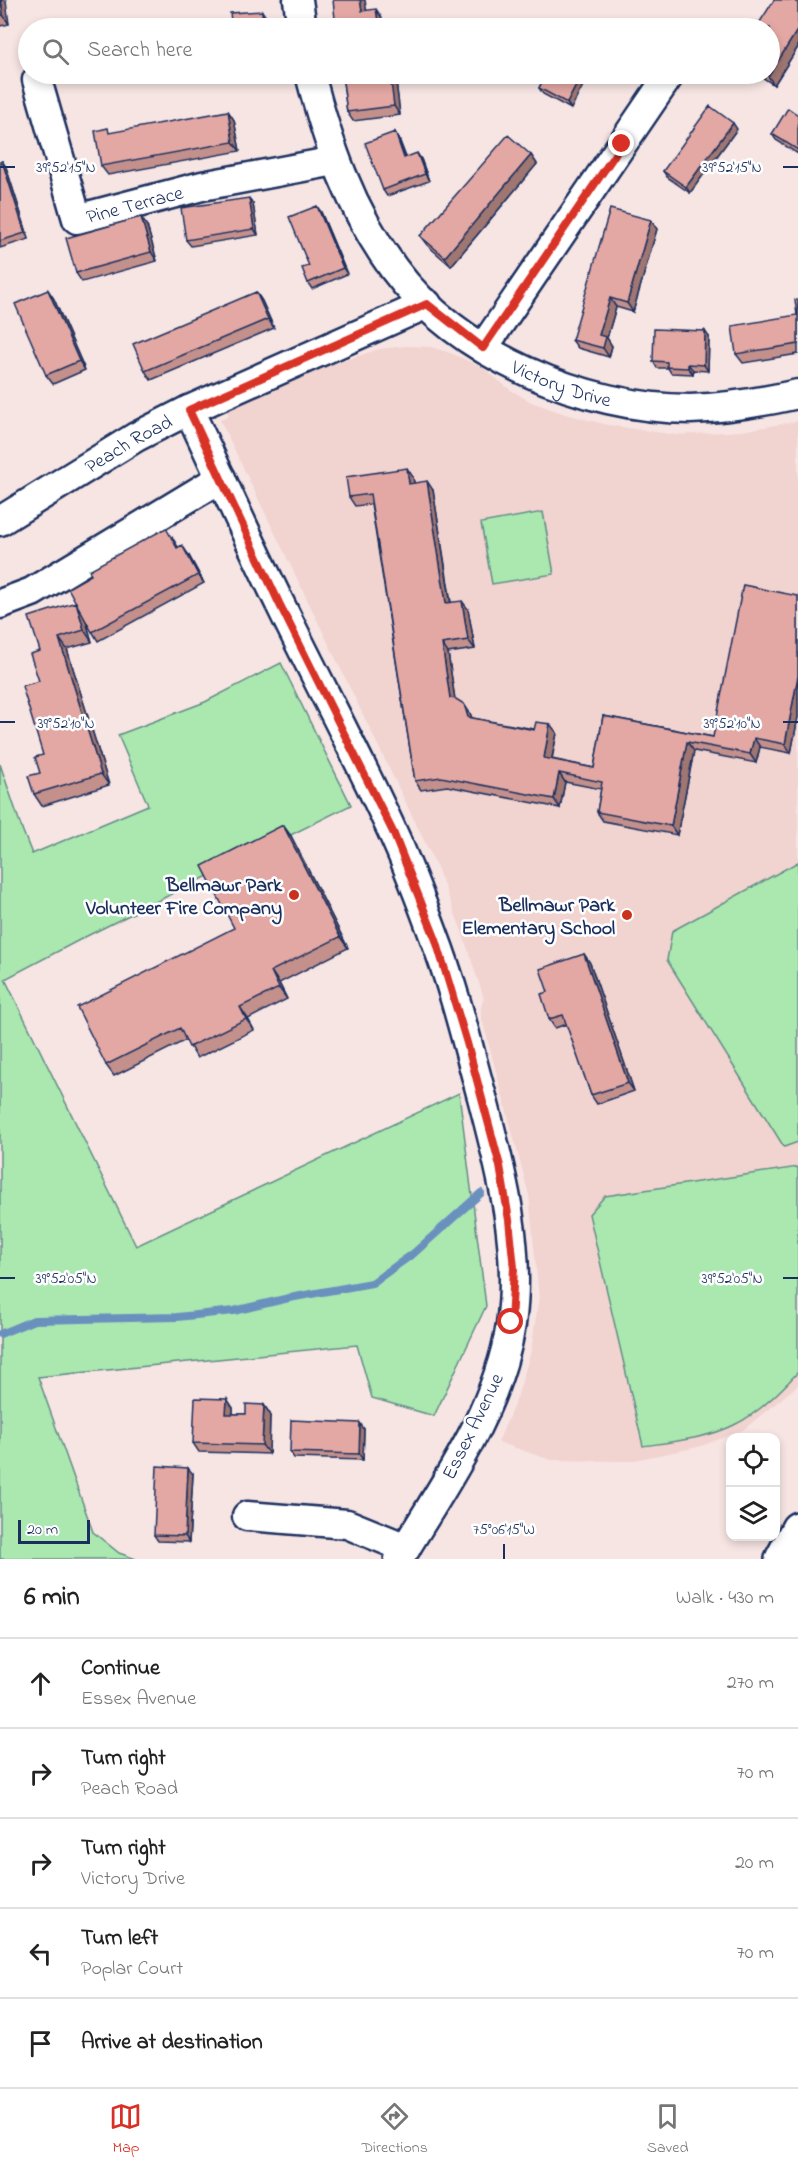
<!DOCTYPE html>
<meta charset="utf-8">
<style>
body{margin:0;font-family:"Indie Flower",sans-serif;background:#f6f6f6;color:#222}
.controls{position:absolute;right:18px;bottom:18px;display:grid;overflow:hidden;border-radius:12px;box-shadow:0 3px 9px #0003}
.controls button{width:54px;height:54px;display:grid;place-items:center;padding:0;border:0;border-bottom:2px solid #e0e0e0;background:#fff;color:#222;font:30px sans-serif}
.scale{position:absolute;left:18px;bottom:15px;width:72px;box-sizing:border-box;padding-left:6px;border:3px solid #1b2f5e;border-top:0;font-size:16px;line-height:21px;white-space:nowrap;color:#1b2f5e;-webkit-text-stroke:4px #fff;paint-order:stroke}
.stop{position:absolute;width:18px;height:18px;margin:-14px;border:4px solid #d93025;border-radius:50%;background:#fff}
.stop.end{background:#d93025;border-color:#fff;box-shadow:0 2px 6px #0008}
.list{margin:0;padding:0;list-style:none}
h2{display:flex;justify-content:space-between;align-items:center;height:78px;margin:0;padding:0 24px;font-size:26px}
h2 small{font-size:20px;font-weight:400;color:#767676}
.list li{display:grid;grid-template-columns:39px 1fr auto;gap:18px;align-items:center;box-sizing:border-box;height:90px;padding:0 24px;border-top:2px solid #e0e0e0}
.list b{display:block;font-size:22px;white-space:nowrap}
.list p{margin:0;font-size:20px;white-space:nowrap;color:#767676}
.list em{font-size:20px;font-style:normal;color:#767676}
.icon{flex:none;width:33px;height:33px;fill:none;stroke:currentColor;stroke-width:2;stroke-linecap:round;stroke-linejoin:round}
.map{position:relative;flex:none;width:798px;height:1559px;overflow:hidden}
.search{position:absolute;background:#fff;box-shadow:0 3px 9px #0003;left:18px;right:18px;top:18px;height:66px;display:flex;align-items:center;gap:15px;box-sizing:border-box;padding:0 21px;border-radius:33px;color:#767676;font-size:22px}
.sheet{height:528px;background:#fff}
nav{display:flex;justify-content:space-around;align-items:center;box-sizing:border-box;height:84px;border-top:2px solid #e0e0e0;background:#fff;font-size:16px;color:#767676}
nav a{display:grid;justify-items:center;gap:3px}
nav .on{color:#d93025}
.map>svg:first-child{display:block}
.built{fill:#f1d3d0}
.green{fill:#aae8af;stroke:#628c86;stroke-width:1.5}
.lines{fill:none;stroke-linecap:round;stroke-linejoin:round}
.stream{stroke:#6b91be;stroke-width:8}
.minor-casing{stroke:#1b2f5e;stroke-width:33}
.highway-casing{stroke:#1b2f5e;stroke-width:38}
.minor{stroke:#fff;stroke-width:28}
.highway{stroke:#fff;stroke-width:33}
.wall{fill:#c3908c;stroke:#1b2f5e;stroke-width:1.5}
.shaded-wall{fill:#9f7672;stroke:#1b2f5e;stroke-width:1.5}
.building{fill:#e3a8a3;stroke:#1b2f5e;stroke-width:1.5}
.route{stroke:#d93025;stroke-width:8}
.ticks{fill:none;stroke:#1b2f5e;stroke-width:2}
.poi-dot{fill:#c8321e;stroke:#fff;stroke-width:2}
.labels{text-anchor:middle;stroke-width:5;stroke-linejoin:round;paint-order:stroke}
.street-label{font-size:20px;fill:#1b2f5e;stroke:#fff}
.poi-label{font-size:20px;font-weight:bold;fill:#1b2f5e;stroke:#fff;text-anchor:end}
.ticks-label{font-size:15px;text-anchor:middle;fill:#1b2f5e;stroke:#fff;stroke-width:5;stroke-linejoin:round;paint-order:stroke}
</style>
<div class="map">
<svg width="798" height="1559" viewBox="0 0 798 1559">
<rect width="100%" height="100%" fill="#f7e5e3"/>
<filter id="ink" filterUnits="userSpaceOnUse"><feTurbulence type="fractalNoise" baseFrequency=".0167" numOctaves="2"/><feDisplacementMap in="SourceGraphic" scale="12" xChannelSelector="R" yChannelSelector="G"/><feConvolveMatrix kernelMatrix="1 2 1 2 8 2 1 2 1" color-interpolation-filters="sRGB"/></filter>
<g filter="url(#ink)">
<path class="built" d="M405,346L431,347L453,354L483,368L509,389L531,402L565,414L608,425L676,435L742,431L798,421V1385L743,1430L698,1447L629,1461L551,1460L498,1442L517,1398L531,1351L539,1297L529,1195L481,1015V1007L484,998L461,929L436,865L220,420L229,415L227,411L331,365L379,349Z"/>
<path class="green" d="M543,512L554,574L492,584L481,523Z
M281,663L351,805L87,936L5,979L136,1246L459,1093L486,1306L434,1416L372,1398L357,1345L38,1377L93,1532L119,1553L136,1559H0V764L22,829L32,854L148,805L118,735L205,702Z
M798,862V1142L784,1147L667,960L672,931Z
M798,1167V1372C780,1392 759,1413 734,1425C709,1438 671,1442 643,1446L589,1214L605,1196Z"/>
<g class="lines">
<path class="stream" d="M0,1334L34,1320L177,1317L234,1311L289,1298L372,1283L414,1253L481,1193"/>
<g class="minor-casing">
<g id="minor">
<path d="M298,0L302,28"/>
<path id="s1" d="M310,74C328,144 350,209 394,269C457,355 585,409 690,409C726,408 762,402 798,394"/>
<path id="s2" d="M37,80L77,219L202,186L335,161"/>
<path d="M483,348L670,74"/>
<path d="M189,410C220,476 250,543 282,608C318,682 358,756 392,831C408,865 421,901 434,936C454,988 467,1043 482,1097C501,1170 522,1247 511,1324C498,1410 443,1486 399,1559"/>
<path id="s3" d="M0,521L136,437L189,410L427,304"/>
<path d="M0,604L32,592L221,478"/>
<path d="M247,1516L347,1524L406,1548"/>
</g>
</g>
<g class="highway-casing">
<path id="highway" d="M782,1559L798,1529"/>
</g>
<use href="#minor" class="minor"/>
<use href="#highway" class="highway"/>
</g>
<path class="wall" d="M0,0L9,24L0,26Z
M798,3V47L774,85L757,74H770Z
M342,74H391L396,81L400,115L353,121L347,112Z
M546,74L571,109L543,94L539,88Z
M228,111L234,120L240,151L108,175L101,166Z
M798,115V154L776,140L772,134Z
M737,129L690,193L667,177L663,171Z
M395,132L399,139L406,157L421,159L429,181L387,196L383,190Z
M531,155L537,164L451,266L427,245L420,236Z
M2,161L6,167L29,239L0,248V162Z
M253,204L258,235L191,246L186,240Z
M321,212L347,274L312,289L308,283L309,266Z
M147,226L157,261L82,282L76,273Z
M657,229L633,312L616,307L607,338L612,346L609,357L578,348L572,340Z
M48,290L54,299L85,370L53,384L46,375Z
M256,292L262,301L274,328L151,380L145,371Z
M798,300V354L743,363L736,354L797,315Z
M709,337L708,371L693,370V374L671,373L668,368H657L653,361Z
M413,477L414,483L433,490L451,602L468,609L475,649L448,653L455,699L470,713L472,718L557,733L552,759L594,768L603,716L713,737L798,596V717L791,753L760,747L756,763L694,751L677,835L603,821L597,812L601,789L565,782L560,808L447,786L421,790L415,781L371,504L355,506L349,497Z
M172,537L178,547L188,554L204,583L98,641L86,621L92,642L67,649L109,785L42,806L34,794L40,773L43,755L39,681L40,651L76,602Z
M291,836L348,948L279,983L287,999L248,1019L254,1030L197,1058L186,1040L114,1076L106,1065L234,928Z
M584,954L590,963L634,1091L597,1104L591,1095L567,1024L555,1028L549,1019L548,992Z
M227,1399L233,1408V1414H246L264,1405L270,1414L269,1454L199,1452L193,1443Z
M364,1429L363,1460L294,1458L290,1452Z
M193,1474L189,1542L158,1541L154,1535Z"/>
<path class="shaded-wall" d="M1,0H6L9,24L3,15Z
M360,0H365L368,20L362,11Z
M376,9L382,18L384,28H379Z
M262,11L266,17L267,28H263Z
M798,29V47L774,85L768,76Z
M386,74H391L396,81L400,115L394,106Z
M582,74H589L571,109L567,103Z
M228,111L234,120L240,151L233,142Z
M733,123L737,129L690,193L686,187Z
M395,132L399,139L408,164L404,158Z
M417,153L421,159L429,181L425,174Z
M531,155L537,164L451,266L445,257Z
M2,161L6,167L29,239L25,233Z
M249,198L253,204L258,235L254,229Z
M317,206L321,212L347,274L343,268Z
M141,217L147,226L157,261L151,252Z
M651,220L657,229L633,312L627,303Z
M48,290L54,299L85,370L79,361Z
M256,292L262,301L274,328L268,319Z
M610,298L616,307L607,338L612,346L609,357L603,348L599,335Z
M705,331L709,337L708,371L704,365Z
M688,364L693,370V374L688,368Z
M407,468L413,477L416,493L409,484Z
M427,481L433,490L452,612L446,603Z
M182,545L188,554L204,583L198,575Z
M462,601L468,609L475,649L468,640Z
M76,602L84,614L92,642L84,630Z
M59,638L67,649L109,785L101,774Z
M442,644L448,653L456,707L450,698Z
M798,676V717L791,753L785,744Z
M464,704L470,713L475,726L468,717Z
M550,724L557,733L550,767L544,758Z
M754,738L760,747L756,763L750,754Z
M687,742L694,751L677,835L671,826Z
M559,773L565,782L560,808L554,799Z
M283,825L291,836L348,948L340,937Z
M584,954L590,963L634,1091L628,1083Z
M271,971L279,983L287,999L279,988Z
M240,1007L248,1019L254,1030L246,1019Z
M227,1399L233,1408V1422L226,1414Z
M264,1405L270,1414L269,1454L262,1445Z
M360,1423L364,1429L363,1460L359,1454Z
M188,1468L193,1474L189,1542L185,1536Z"/>
<path class="building" d="M0,0H1L3,15L0,16Z
M333,0H360L362,11L376,9L379,28H336Z
M774,0H793L798,3V29L770,74V28H756Z
M262,11L263,28H232L230,13Z
M574,21L589,28H570Z
M342,74H390L394,106L347,112Z
M546,74H582L567,103L539,88Z
M710,106L733,123L686,187L663,171Z
M788,108L798,115V150L772,134Z
M228,111L233,142L101,166L95,131L108,128L109,133Z
M395,132L404,158L417,153L425,174L383,190L365,143Z
M508,135L531,155L445,257L420,236Z
M2,161L25,233L0,241V162Z
M249,198L254,229L186,240L181,208Z
M317,206L343,268L308,283L302,268L309,266L289,217Z
M610,209L651,220L627,303L610,298L599,335L606,337L603,348L572,340Z
M141,217L151,252L76,273L66,238Z
M48,290L79,361L46,375L15,304Z
M256,292L268,319L145,371L133,344Z
M795,300H798V344L736,354L732,326L797,315Z
M654,329L705,331L704,365L688,364V368L667,367V362L653,361Z
M407,468L409,484L427,481L446,603L462,601L468,640L442,644L450,698L456,699L464,704L468,717L534,730L536,722L550,724L544,758L594,768L603,716L713,737L743,585L798,596V676L785,744L754,738L750,754L687,742L671,826L597,812L602,782L559,773L554,799L441,777L415,781L370,494L349,497L346,477Z
M166,528L177,548L182,545L198,575L92,632L68,588L91,575L89,570Z
M76,602L84,630L59,638L101,774L34,794L28,776L40,773L35,757L43,755L22,686L39,681L30,654L40,651L29,617Z
M283,825L340,937L271,971L279,988L240,1007L246,1019L189,1047L180,1028L106,1065L77,1007L234,928L202,866Z
M584,954L628,1083L591,1095L563,1015L549,1019L541,994L548,992L540,969Z
M195,1398L227,1399L226,1414H246V1404L264,1405L262,1445L193,1443Z
M291,1420L360,1423L359,1454L290,1452Z
M157,1466L188,1468L185,1536L154,1535Z"/>
</g>
<g class="lines" filter="url(#ink)">
<path class="route" d="M511,1322L514,1268L509,1220L500,1166L467,1043L436,940L393,832L279,603L189,410L427,304L483,348L622,144"/>
</g>
<path class="ticks" d="M0,167H15M783,167H798M0,722H15M783,722H798M0,1278H15M783,1278H798M504,1544V1559"/>
<g class="poi-dot">
<circle cx="294" cy="895" r="6"/>
<circle cx="627" cy="915" r="6"/>
</g>
<g class="labels">
<g class="street-label">
<text dy="7" stroke="none"><textPath href="#s2" startOffset="204">Pine Terrace</textPath></text>
<text dy="7" stroke="none"><textPath href="#s1" startOffset="420">Victory Drive</textPath></text>
<text dy="7" stroke="none"><textPath href="#s3" startOffset="150">Peach Road</textPath></text>
<text transform="translate(472 1426) rotate(-64)" y="7">Essex Avenue</text>
</g>
<g class="poi-label">
<text x="282" y="891">Bellmawr Park<tspan x="282" dy="23">Volunteer Fire Company</tspan></text>
<text x="615" y="911">Bellmawr Park<tspan x="615" dy="23">Elementary School</tspan></text>
</g>
</g>
<g class="ticks-label">
<text x="66" y="172">39°52'15"N</text>
<text x="732" y="172">39°52'15"N</text>
<text x="66" y="728">39°52'10"N</text>
<text x="732" y="728">39°52'10"N</text>
<text x="66" y="1283">39°52'05"N</text>
<text x="732" y="1283">39°52'05"N</text>
<text x="504" y="1534">75°06'15"W</text>
</g>
</svg>
<div class="controls">
<button><svg class="icon" aria-label="locate" viewBox="0 0 24 24"><circle cx="12" cy="12" r="6"/><path d="M12 2v4M12 18v4M2 12h4M18 12h4"/></svg></button>
<button><svg class="icon" aria-label="layers" viewBox="0 0 24 24"><path d="M12 4l9 5-9 5-9-5zM3 14l9 5 9-5"/></svg></button>
</div>
<div class="scale">20 m</div>
<div class="stop" style="left:511px;top:1322px"></div>
<div class="stop end" style="left:622px;top:144px"></div>
<div class="search"><svg class="icon" aria-label="search" viewBox="0 0 24 24"><circle cx="10" cy="10" r="6"/><path d="M15 15l6 6"/></svg>Search here</div>
</div>
<section class="sheet">
<h2>6 min<small>Walk · 430 m</small></h2>
<ul class="list">
<li><svg class="icon" aria-label="ahead" viewBox="0 0 24 24"><path d="M12 20V5M6 11l6-6 6 6"/></svg><div><b>Continue</b><p>Essex Avenue</p></div><em>270 m</em></li>
<li><svg class="icon" aria-label="right" viewBox="0 0 24 24"><path d="M7 20v-9h11M14 6l5 5-5 5"/></svg><div><b>Turn right</b><p>Peach Road</p></div><em>70 m</em></li>
<li><svg class="icon" aria-label="right" viewBox="0 0 24 24"><path d="M7 20v-9h11M14 6l5 5-5 5"/></svg><div><b>Turn right</b><p>Victory Drive</p></div><em>20 m</em></li>
<li><svg class="icon" aria-label="left" viewBox="0 0 24 24"><path d="M17 20v-9H6M10 6l-5 5 5 5"/></svg><div><b>Turn left</b><p>Poplar Court</p></div><em>70 m</em></li>
<li><svg class="icon" aria-label="arrive" viewBox="0 0 24 24"><path d="M6 21V4h12l-3 4 3 4H6"/></svg><div><b>Arrive at destination</b></div></li>
</ul>
</section>
<nav>
<a class="on"><svg class="icon" aria-label="map" viewBox="0 0 24 24"><path d="M3 6l6-2 6 2 6-2v14l-6 2-6-2-6 2zM9 4v14M15 6v14"/></svg>Map</a>
<a><svg class="icon" aria-label="directions" viewBox="0 0 24 24"><path d="M12 3l9 9-9 9-9-9zM9 14v-3h6M13 9l2 2-2 2"/></svg>Directions</a>
<a><svg class="icon" aria-label="saved" viewBox="0 0 24 24"><path d="M7 4h10v16l-5-4-5 4z"/></svg>Saved</a>
</nav>
